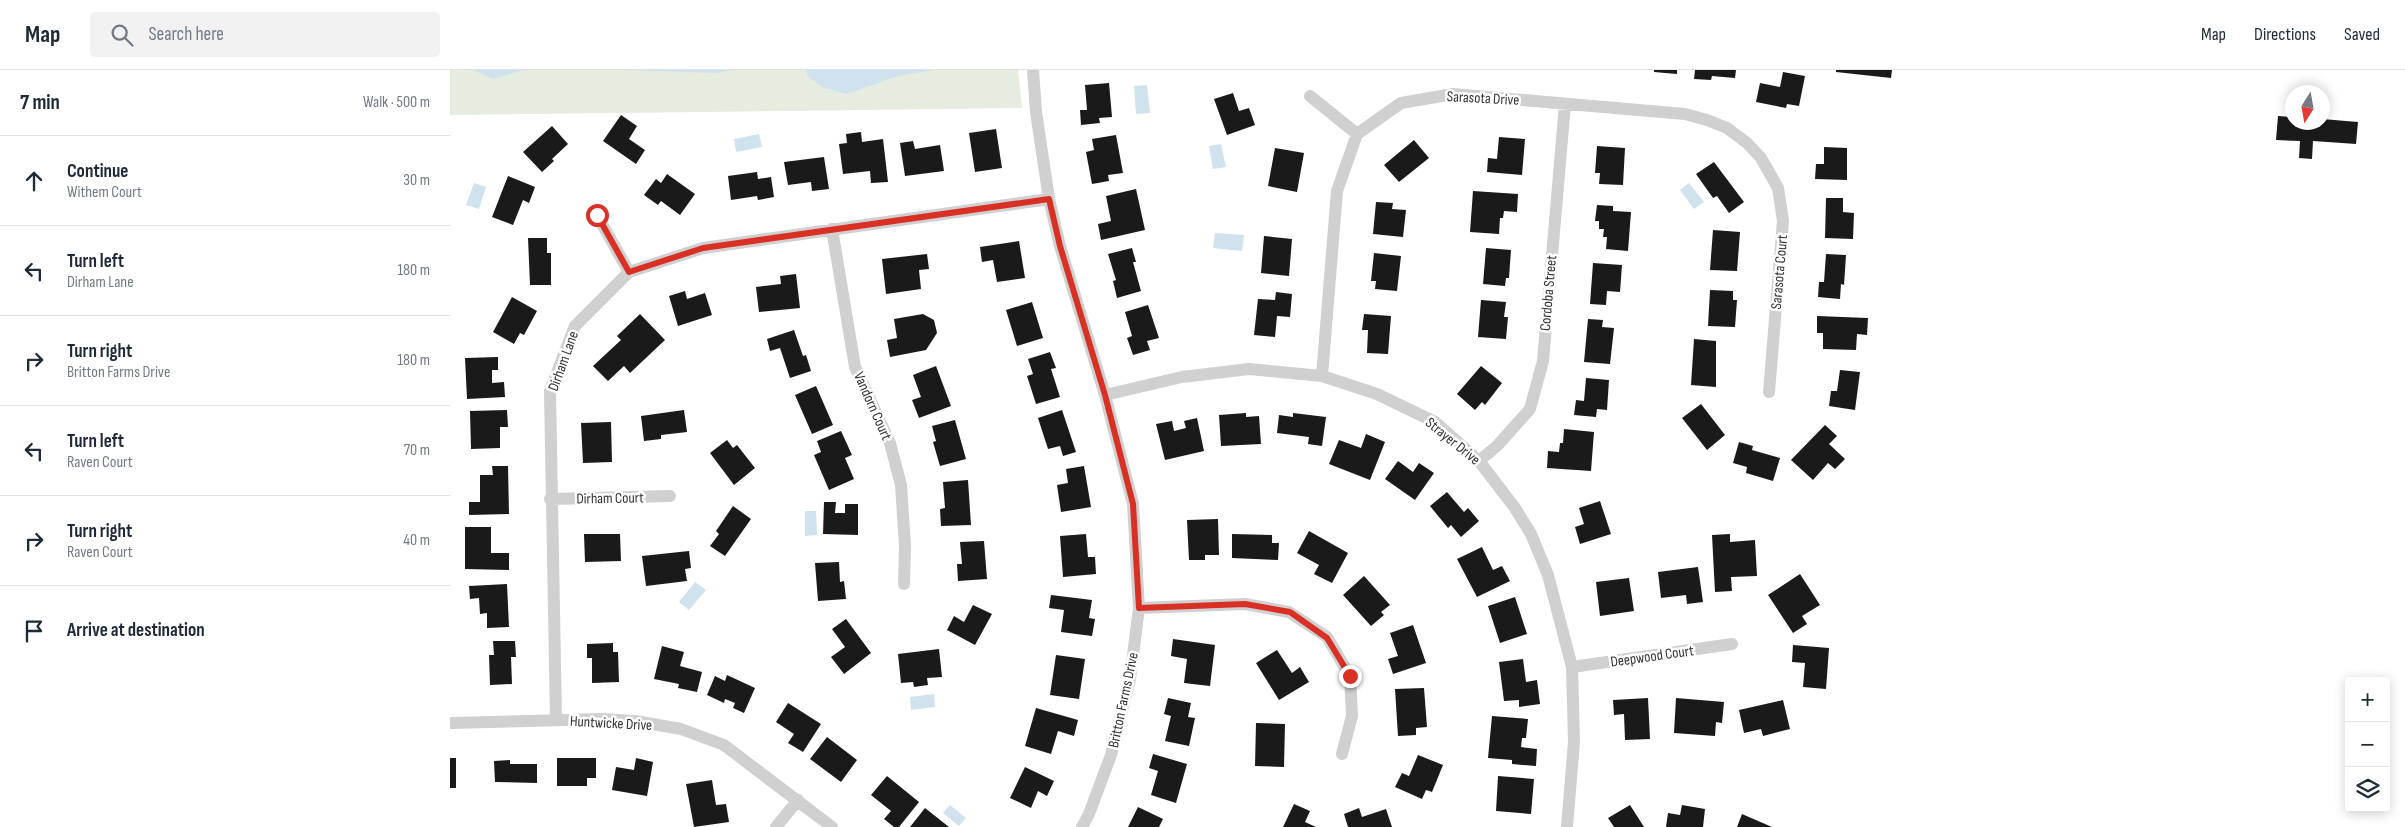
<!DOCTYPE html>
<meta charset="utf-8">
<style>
body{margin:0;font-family:"Sofia Sans Condensed",sans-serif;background:#f2f2f3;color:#1f2937}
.controls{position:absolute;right:15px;bottom:15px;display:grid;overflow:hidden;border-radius:5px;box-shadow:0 2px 12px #0003}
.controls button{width:45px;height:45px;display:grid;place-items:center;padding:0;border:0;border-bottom:1px solid #e0e1e3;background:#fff;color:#1f2937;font:25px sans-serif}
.compass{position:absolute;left:1835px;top:15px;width:45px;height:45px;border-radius:50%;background:#fff;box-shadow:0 2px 12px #0003;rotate:191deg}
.stop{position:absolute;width:15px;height:15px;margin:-11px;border:4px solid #d93025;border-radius:50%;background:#fff}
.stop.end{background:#d93025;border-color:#fff;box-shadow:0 1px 5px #0008}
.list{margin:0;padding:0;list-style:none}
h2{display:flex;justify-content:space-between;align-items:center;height:65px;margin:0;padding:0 20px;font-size:21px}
h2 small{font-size:16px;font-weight:400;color:#747a83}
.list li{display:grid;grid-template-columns:32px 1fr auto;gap:15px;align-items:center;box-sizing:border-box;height:90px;padding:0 20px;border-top:1px solid #e0e1e3}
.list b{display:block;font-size:19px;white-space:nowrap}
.list p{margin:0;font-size:16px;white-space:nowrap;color:#747a83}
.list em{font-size:16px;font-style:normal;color:#747a83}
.icon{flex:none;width:28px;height:28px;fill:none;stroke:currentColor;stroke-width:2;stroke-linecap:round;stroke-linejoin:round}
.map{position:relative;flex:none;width:1955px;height:757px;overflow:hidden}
header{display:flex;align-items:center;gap:30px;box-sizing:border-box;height:70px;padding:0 25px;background:#fff;border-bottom:1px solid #e0e1e3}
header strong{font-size:24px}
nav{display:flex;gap:28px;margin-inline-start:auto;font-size:18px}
.search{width:350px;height:45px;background:#f2f2f3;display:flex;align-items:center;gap:12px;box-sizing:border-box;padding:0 18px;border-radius:5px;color:#747a83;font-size:19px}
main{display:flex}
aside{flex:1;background:#fff}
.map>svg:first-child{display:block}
.green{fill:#e6ecdf}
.water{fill:#cfe2ee}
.building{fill:#1a1a1a}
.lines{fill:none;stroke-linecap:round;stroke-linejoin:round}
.minor{stroke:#d0d0d0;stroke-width:12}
.route{stroke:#d93025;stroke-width:6}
.labels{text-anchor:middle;stroke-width:5;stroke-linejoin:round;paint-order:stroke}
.street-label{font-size:15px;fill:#333;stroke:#fff}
</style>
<header>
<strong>Map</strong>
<div class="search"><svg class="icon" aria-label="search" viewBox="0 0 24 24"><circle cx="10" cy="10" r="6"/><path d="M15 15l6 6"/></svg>Search here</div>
<nav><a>Map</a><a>Directions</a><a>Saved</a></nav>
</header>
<main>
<aside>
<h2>7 min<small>Walk · 500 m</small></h2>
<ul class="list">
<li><svg class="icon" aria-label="ahead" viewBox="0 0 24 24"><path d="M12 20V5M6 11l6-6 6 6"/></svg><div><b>Continue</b><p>Withem Court</p></div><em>30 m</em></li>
<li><svg class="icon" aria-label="left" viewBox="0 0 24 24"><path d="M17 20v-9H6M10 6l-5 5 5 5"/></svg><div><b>Turn left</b><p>Dirham Lane</p></div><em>180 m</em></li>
<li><svg class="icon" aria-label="right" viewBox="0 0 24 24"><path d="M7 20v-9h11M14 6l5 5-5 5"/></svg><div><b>Turn right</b><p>Britton Farms Drive</p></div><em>180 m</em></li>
<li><svg class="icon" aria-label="left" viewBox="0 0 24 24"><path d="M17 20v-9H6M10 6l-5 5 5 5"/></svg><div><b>Turn left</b><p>Raven Court</p></div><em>70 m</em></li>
<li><svg class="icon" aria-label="right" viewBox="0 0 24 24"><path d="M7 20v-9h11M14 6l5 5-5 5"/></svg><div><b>Turn right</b><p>Raven Court</p></div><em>40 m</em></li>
<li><svg class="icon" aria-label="arrive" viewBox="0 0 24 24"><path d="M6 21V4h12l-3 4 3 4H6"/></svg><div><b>Arrive at destination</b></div></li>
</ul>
</aside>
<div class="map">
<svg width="1955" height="757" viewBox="0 0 1955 757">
<rect width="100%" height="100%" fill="#fff"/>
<path class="green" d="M0,0H568L572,38L0,45Z"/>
<path class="water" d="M23,0H73L43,9Z
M169,0H281L268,3Z
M355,0H484L448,6L397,24L375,18L359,8Z
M697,15L700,43L686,44L684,16Z
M309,64L312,77L286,82L284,69Z
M771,74L776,97L763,99L759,76Z
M24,113L36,117L29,139L16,135Z
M1239,113L1254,132L1244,139L1230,120Z
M765,163L794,165L792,181L763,178Z
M355,441H366L367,465L355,466Z
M245,512L256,520L239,540L229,532Z
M484,624L485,637L461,640L460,627Z
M500,735L516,748L509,756L493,743Z"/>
<path class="building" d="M1204,0H1227V4L1204,2Z
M1245,0H1286L1285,8L1262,6L1261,10L1244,9Z
M1386,0H1442L1441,8L1386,2Z
M1333,2L1355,6L1349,36L1337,34L1336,38L1306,32L1310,13L1330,17Z
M659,13L662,47L649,48L650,53L631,55L630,40H637L635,15Z
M783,23L789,41L799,38L805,55L777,65L764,29Z
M171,45L187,56L179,69L195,80L186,94L153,71Z
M1828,46L1842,47V52H1872V49L1908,52L1906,74L1863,71L1862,89L1849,88L1850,71L1826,70Z
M102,56L118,74L102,89L104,91L92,102L73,82Z
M546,59L552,98L525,102L519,63Z
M411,62L412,72L433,69L438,112L421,113L420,101L393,104L389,74L397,73L396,64Z
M666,65L673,103L658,105L659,111L642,114L636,82L644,80L642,69Z
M1049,67L1075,69L1072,105L1037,102L1038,88L1047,89Z
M964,70L979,88L949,112L934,95Z
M463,71L465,79L490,75L494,101L455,106L450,73Z
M1147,76L1175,78L1173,115L1149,114L1150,103H1145Z
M1374,77L1397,78V110L1365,109L1366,94H1374Z
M825,78L854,83L847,122L818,116Z
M374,87L379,119L362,121L361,112L338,115L334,92Z
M1264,92L1294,132L1279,143L1267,126L1263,128L1246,104Z
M307,102L308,109L321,107L324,127L308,130L307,126L281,130L278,106Z
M217,104L245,124L230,145L211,131L208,135L194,125L206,109L211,113Z
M58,106L85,117L79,133L73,130L63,155L42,147Z
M686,119L695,160L651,170L648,154L661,151L656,126Z
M1023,121L1068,124L1067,142L1054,141L1053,148H1050L1049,164L1020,162Z
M1376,128H1393V142L1404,143L1403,169L1375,168Z
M926,132L943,133L942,139L956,140L953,167L923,164Z
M1147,135L1163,136V141L1181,142L1178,181L1156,179L1157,167H1153L1154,159H1149V151H1145Z
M1263,160L1290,162L1287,201L1260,200Z
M814,166L842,169L839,206L811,203Z
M78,168H97V183H101V215H80Z
M569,171L575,208L547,212L543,190L532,192L530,177Z
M682,178L686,192H683L691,221L667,228L663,211L666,210L658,184Z
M1036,178L1061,180L1059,208H1056L1055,216L1033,214Z
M924,183L951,186L947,221L925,219L926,211H921Z
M477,184L479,199L469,200L471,219L436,224L432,189Z
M1376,184L1396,185L1394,215L1391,214L1390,229L1368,227L1369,212H1374Z
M1143,193L1172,195L1170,222L1157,221L1156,235L1140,234Z
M346,204L350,238L309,242L306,217L331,214L330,206Z
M1260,220L1283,221V230H1287L1285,257L1258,256Z
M235,221L237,229L255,223L262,245L228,256L219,226Z
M826,222L842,224L840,247L827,246L825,267L804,265L808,229L825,230Z
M62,227L87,241L74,265L70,263L64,274L43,262Z
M1031,230L1056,232L1054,247H1058L1056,269L1028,267Z
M582,232L593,268L567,276L556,240Z
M698,235L709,268L697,271L700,280L683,285L677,268L682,266L675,242Z
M190,244L215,270L180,303L174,296L158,311L143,296L171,270L167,266Z
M473,244L484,250L487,263L476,280L440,287L437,270L447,268L444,249Z
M914,244L941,246L938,284L917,283L918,260H912Z
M1367,246L1418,248L1417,265L1407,264L1406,280L1373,279V263H1367Z
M1138,249L1153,250L1152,257L1164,258L1160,294L1134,292Z
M344,260L353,286L356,285L361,301L340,308L330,278L320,281L317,269Z
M1244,269L1266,271V317L1241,315Z
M600,282L606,298L601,299L610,327L586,334L577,306L583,304L578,289Z
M48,287V300H42V313L54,312L55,327L17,329L15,288Z
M486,296L501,336L469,348L462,330L471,327L463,305Z
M1031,296L1052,313L1035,335L1032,332L1025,340L1007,324Z
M1390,300L1410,302L1405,340L1379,336L1381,321H1387Z
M1136,308L1159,310L1157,340L1147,339L1146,347L1124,345L1126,330L1134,331Z
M366,316L383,355L362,364L345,325Z
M1251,334L1275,365L1257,380L1232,348Z
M57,340L58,357H50V378L21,379L20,341Z
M234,340L237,362L211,365V369L194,371L191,346Z
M612,340L626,382L613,386L610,376L598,379L588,348Z
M796,343V347L809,346L811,374L771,376L769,345Z
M843,343L876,347L872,376L858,374L859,367L827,363L829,345L843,347Z
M747,348L754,381L715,390L706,354L722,351L724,361L736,358L734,351Z
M505,350L516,389L490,396L483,372L486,371L482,356Z
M161,352L162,392L133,393L131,353Z
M1375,355L1387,366L1379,374L1395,389L1385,399L1378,393L1363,410L1341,390Z
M1114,359L1144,362L1141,401L1097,398L1098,381L1109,382L1110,373H1113Z
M391,361L402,385L395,388L404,409L379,420L364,385L371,382L367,371Z
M916,364L935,372L920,410L879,394L889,370L911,378Z
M277,370L283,378L287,375L305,398L284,415L260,383Z
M1289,372L1303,376L1302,380L1330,388L1323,411L1296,403L1297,397L1283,393Z
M948,391L963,402L969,393L984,403L965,430L935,409Z
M42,396H58L59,444L19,445V432H30V405H43Z
M634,396L641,437L611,442L607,415L618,413L616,399Z
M518,410L521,455L491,456L490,439L495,438L493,412Z
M997,422L1014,442L1018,438L1029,451L1011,467L1001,455L998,458L980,436Z
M1150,431L1161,464L1130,474L1125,457L1134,454L1129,438Z
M374,432H386L385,443H395V434H408V465L373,464Z
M283,436L301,449L275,486L260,476L269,464L266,461Z
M768,449L769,485H755V490H739L737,450Z
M15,457H41V483H59V500L15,499Z
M859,461L898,483L882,513L864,504L869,495L847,483Z
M134,464H170L171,491L135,492Z
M636,464L638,487H645L646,504L613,507L610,466Z
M782,464L822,465V473H829L828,490L782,488Z
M1280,464V472L1305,470L1307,506L1281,507L1282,521L1265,522L1262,465Z
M534,471L537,509L508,511L507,494H512L510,472Z
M1032,477L1043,500L1052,496L1060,511L1027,527L1007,489Z
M239,481L241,498L235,499L237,511L196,516L192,486Z
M389,492L390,512L394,511L396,529L368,531L365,493Z
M1248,497L1253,532L1237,534L1236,525L1211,528L1208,502Z
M1350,504L1370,535L1352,546L1357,554L1343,563L1318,525Z
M914,506L940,535L931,542L934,545L921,556L893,525Z
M1179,508L1184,541L1150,546L1146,512Z
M57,514L59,557L37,558V543L30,544L29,528L20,529L19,516Z
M601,525L642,530L639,548L645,549L642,566L611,562L614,540L599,538Z
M1065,527L1077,564L1050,573L1038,536Z
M523,535L542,544L525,575L497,560L504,546L514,552Z
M396,549L421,583L394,604L381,587L395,577L382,559Z
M963,555L976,593L943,604L938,589L948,586L940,563Z
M723,569L765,575L760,616L734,613L737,589L721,586Z
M43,571H65L66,587H61L62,614L40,615L39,585H44Z
M163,573V582H168L169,612L142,613V588H137V574Z
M1343,575L1379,578L1376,619L1353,617L1355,593L1342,592Z
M212,576L234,582L230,596L252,602L247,622L228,618L229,614L204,609Z
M489,579L492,607L477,608L478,615L464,617L463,612L451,613L448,584Z
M827,580L842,603L850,597L859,612L829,630L806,593Z
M606,585L635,589L629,629L600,625Z
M1073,589L1076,612L1087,610L1090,634L1069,637V630L1054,631L1049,592Z
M277,605L305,618L294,643L283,638L285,633L275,629L274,633L257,625L265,606L275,611Z
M974,618L977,657L966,658V665L948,666L945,619Z
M718,628L741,633L738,647L745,648L739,676L715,671L721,646L714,644Z
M1198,628L1200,669L1175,670L1174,644L1164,645L1163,630Z
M1226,628L1274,632L1272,653L1266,652L1265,666L1224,663Z
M1333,630L1340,659L1313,666L1311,659L1294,663L1289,640Z
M338,633L371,654L353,682L338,673L344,664L326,652Z
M586,638L628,650L624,666L608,661L601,684L575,676Z
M1042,646L1078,649L1076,668H1072L1071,677L1087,679L1086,696L1062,694V690L1038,688Z
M806,653L835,654L834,697L805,696Z
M377,667L407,690L391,712L360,689Z
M703,684L737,694L726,733L701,725L708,701L699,698Z
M968,685L993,695L982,722L976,720L972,729L945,717L952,703L959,706Z
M0,688H6V718H0Z
M107,688H146V708H137V716H107Z
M186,688L203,692L197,726L162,720L166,697L184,700Z
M60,690V694H87V713L45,712L44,691Z
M575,697L604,711L597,726L588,721L581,738L560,728Z
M437,706L469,732L449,757H444L434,749L441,741L421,725Z
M1048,706L1084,709L1081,744L1046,741Z
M262,710L266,735L276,734L279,752L244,757L236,714Z
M844,734L860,741L855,752L866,757H833Z
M1180,735L1194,757H1164L1158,748Z
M1232,735L1255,739L1253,757H1216L1218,743L1230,745Z
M688,737L713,749L709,757H678Z
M475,738L499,757H460Z
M909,738L912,747L936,739L942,757H898L894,744Z
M1292,744L1322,757H1287Z"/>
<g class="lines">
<path class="minor" d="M583,0L586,42L599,129L610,176L655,325L683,434L689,538L680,609L661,685L639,744L632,757
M860,26L907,64
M147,145L179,202
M382,159L405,297L440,373L451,415L455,476L454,514
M872,306L887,121L907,64L951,33L1003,24L1235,44L1257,50L1277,58L1297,73L1311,88L1328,118L1333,151L1319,322
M655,325L732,307L799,299L872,306L927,324L985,352L1029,391L1065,438L1081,464L1098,505L1122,597L1124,672L1117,757
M1029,391L1047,376L1080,339L1093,291L1115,34
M100,429L220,426
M689,538L795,534L839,542L877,567L900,606L902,646L892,684
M1122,597L1282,574
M106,650L100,321L125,256L179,202L253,178L599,129
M0,653L152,649L185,651L231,659L274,675L382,757
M326,757L348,730"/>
</g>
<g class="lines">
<path class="route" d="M147,145L179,202L253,178L599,129L610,176L655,325L683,434L689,538L795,534L840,542L877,568L900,606"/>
</g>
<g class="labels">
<g class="street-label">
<text transform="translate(1033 28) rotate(3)" y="5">Sarasota Drive</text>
<text transform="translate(1329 202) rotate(-85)" y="5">Sarasota Court</text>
<text transform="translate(1098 223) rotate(-85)" y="5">Cordoba Street</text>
<text transform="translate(113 291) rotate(-70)" y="5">Dirham Lane</text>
<text transform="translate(423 336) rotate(66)" y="5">Vandorn Court</text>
<text transform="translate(1003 371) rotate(39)" y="5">Strayer Drive</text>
<text transform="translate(160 428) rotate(-1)" y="5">Dirham Court</text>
<text transform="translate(1202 586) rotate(-8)" y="5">Deepwood Court</text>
<text transform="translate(673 630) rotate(-78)" y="5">Britton Farms Drive</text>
<text transform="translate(161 653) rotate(3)" y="5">Huntwicke Drive</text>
</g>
</g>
</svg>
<div class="controls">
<button>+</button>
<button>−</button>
<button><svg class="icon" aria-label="layers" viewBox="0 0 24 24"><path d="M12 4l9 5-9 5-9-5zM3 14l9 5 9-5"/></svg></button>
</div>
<svg class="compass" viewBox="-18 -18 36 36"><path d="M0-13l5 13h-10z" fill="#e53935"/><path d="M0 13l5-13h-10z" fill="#747a83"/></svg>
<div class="stop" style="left:147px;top:145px"></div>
<div class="stop end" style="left:900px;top:606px"></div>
</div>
</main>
